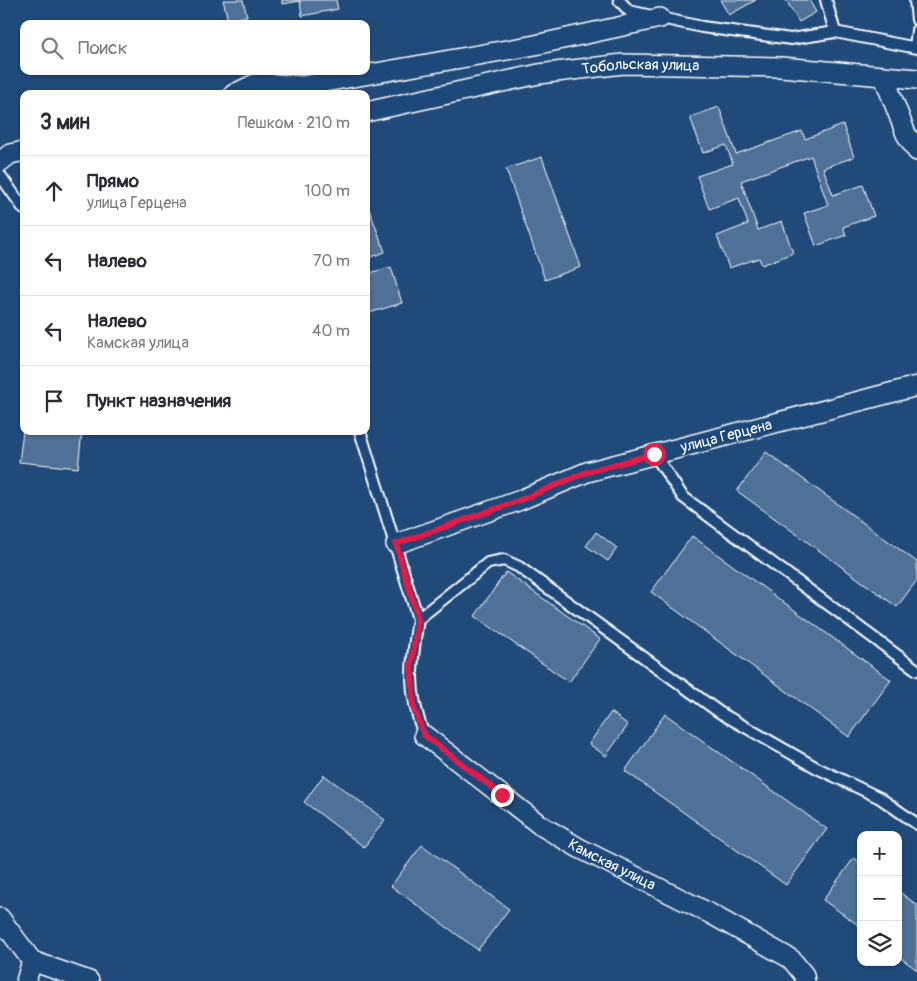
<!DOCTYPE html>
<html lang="ru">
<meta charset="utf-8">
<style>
body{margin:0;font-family:Pangolin,sans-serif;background:#f7f7f7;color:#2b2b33}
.controls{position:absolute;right:15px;bottom:15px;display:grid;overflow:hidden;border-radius:10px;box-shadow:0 1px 4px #0004}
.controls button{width:45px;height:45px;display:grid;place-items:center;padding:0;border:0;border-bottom:1px solid #e1e1e2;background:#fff;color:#2b2b33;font:25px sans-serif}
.stop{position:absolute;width:15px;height:15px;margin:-11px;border:4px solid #e11d48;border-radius:50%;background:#fff}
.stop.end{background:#e11d48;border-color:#fff;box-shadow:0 1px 5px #0008}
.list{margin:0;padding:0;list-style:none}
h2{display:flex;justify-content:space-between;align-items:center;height:65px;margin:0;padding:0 20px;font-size:21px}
h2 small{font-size:16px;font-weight:400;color:#7c7c81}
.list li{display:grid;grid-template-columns:32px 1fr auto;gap:15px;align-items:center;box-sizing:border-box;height:70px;padding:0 20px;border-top:1px solid #e1e1e2}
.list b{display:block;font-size:19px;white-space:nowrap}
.list p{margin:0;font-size:16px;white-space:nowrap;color:#7c7c81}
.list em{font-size:16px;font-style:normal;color:#7c7c81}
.icon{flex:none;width:28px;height:28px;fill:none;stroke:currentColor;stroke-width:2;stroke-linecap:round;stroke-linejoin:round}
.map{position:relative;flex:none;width:917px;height:981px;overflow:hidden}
.search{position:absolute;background:#fff;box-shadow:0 1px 4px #0004;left:20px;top:20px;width:350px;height:55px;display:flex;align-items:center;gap:12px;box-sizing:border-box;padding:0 18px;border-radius:10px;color:#7c7c81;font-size:19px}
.panel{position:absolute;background:#fff;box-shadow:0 1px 4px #0004;left:20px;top:90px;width:350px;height:345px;border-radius:10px}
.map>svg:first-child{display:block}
.building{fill:#507197;stroke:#fff}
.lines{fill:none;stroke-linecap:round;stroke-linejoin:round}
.service-casing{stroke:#fff;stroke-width:14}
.minor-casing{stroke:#fff;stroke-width:22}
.service{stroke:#1f4a7a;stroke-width:10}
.minor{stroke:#1f4a7a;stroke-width:19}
.route{stroke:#e11d48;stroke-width:6}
.labels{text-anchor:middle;stroke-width:5;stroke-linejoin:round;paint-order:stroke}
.street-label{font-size:15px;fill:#fff;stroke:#1f4a7a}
</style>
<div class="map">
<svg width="917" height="981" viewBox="0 0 917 981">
<rect width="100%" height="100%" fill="#1f4a7a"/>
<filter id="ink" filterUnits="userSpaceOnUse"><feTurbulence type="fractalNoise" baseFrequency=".02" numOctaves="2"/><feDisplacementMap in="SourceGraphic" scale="10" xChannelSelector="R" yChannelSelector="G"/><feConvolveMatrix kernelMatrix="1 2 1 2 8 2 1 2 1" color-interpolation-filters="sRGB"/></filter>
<g filter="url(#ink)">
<path class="building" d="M223,0H243L247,16L228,20Z
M282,0H336L338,9L302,16L300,1L282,4Z
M720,0H756L729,15Z
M786,0H809L816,12L799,22Z
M719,107L736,154L802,131L805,139L843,125L854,157L823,168L833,195L863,185L874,216L843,227L846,235L816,246L804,213L828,205L811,156L741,181L758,230L782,221L793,253L762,265L759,258L729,268L717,236L748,224L739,198L709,209L697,176L733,164L726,145L703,153L690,117Z
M542,157L581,267L545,280L506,169Z
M366,201L385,252L366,259Z
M391,267L402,303L366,314V274Z
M24,423V431H82L78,468L19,462Z
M766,452L917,562V580L897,607L737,491Z
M596,532L617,548L608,561L586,546Z
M692,536L891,680L849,737L651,592Z
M506,572L600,639L569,682L475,616Z
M611,712L628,725L606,756L589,744Z
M665,714L827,829L786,885L625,771Z
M324,775L385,820L364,847L304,802Z
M422,845L509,909L478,950L391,886Z
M854,858L861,863V927L823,900Z
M898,891L917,905V970L898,956Z"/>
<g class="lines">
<g class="service-casing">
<path id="service" d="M619,0L629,11L702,27L791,39L835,32L917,48
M826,0L835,32
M915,0L917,20
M915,47L917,30
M0,175L24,209
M360,431L418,619
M654,454L683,497L917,670
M424,735C407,690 411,665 418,619L488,563L504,560L519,567L719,712L817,768L880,798L917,824"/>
</g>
<g class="minor-casing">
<g id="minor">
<path d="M884,77L906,134L917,151"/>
<path d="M234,94L257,83L302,86L535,45L660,18"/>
<path id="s1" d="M366,112L539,74L623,64L781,67L917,79"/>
<path d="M0,162L10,154L24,151"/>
<path id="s2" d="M396,544L518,501L587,472L917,386"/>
<path id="s3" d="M424,735L540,825L579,848L709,913L791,959L804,975L805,981"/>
<path d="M0,918L32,961L89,981"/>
<path d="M26,981L32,961"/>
</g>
</g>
<use href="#service" class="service"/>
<use href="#minor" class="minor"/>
</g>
</g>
<g class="lines" filter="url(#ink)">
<path class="route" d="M502,795L424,735L414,709L411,667L418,619L396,544L518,501L587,472L654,454"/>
</g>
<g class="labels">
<g class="street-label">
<text dy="5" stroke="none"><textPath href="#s1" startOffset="279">Тобольская улица</textPath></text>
<text dy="5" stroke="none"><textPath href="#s2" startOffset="348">улица Герцена</textPath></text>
<text dy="5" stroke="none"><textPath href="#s3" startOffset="229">Камская улица</textPath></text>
</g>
</g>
</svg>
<div class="controls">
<button>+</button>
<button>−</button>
<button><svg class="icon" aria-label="layers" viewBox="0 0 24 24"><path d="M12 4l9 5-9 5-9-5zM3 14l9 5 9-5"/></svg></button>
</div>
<div class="stop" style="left:654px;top:454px"></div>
<div class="stop end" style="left:502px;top:795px"></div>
<div class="search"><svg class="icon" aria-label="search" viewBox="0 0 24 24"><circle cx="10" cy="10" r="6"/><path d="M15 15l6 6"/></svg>Поиск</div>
<section class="panel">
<h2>3 мин<small>Пешком · 210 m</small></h2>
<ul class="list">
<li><svg class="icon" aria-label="ahead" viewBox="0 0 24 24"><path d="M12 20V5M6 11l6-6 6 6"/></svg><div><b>Прямо</b><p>улица Герцена</p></div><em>100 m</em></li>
<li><svg class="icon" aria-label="left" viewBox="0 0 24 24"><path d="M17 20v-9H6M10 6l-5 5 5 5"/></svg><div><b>Налево</b></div><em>70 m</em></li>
<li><svg class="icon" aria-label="left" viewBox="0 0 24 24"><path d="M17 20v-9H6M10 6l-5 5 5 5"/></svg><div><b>Налево</b><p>Камская улица</p></div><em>40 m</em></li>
<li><svg class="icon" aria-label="arrive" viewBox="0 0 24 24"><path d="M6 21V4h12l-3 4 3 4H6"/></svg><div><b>Пункт назначения</b></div></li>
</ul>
</section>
</div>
